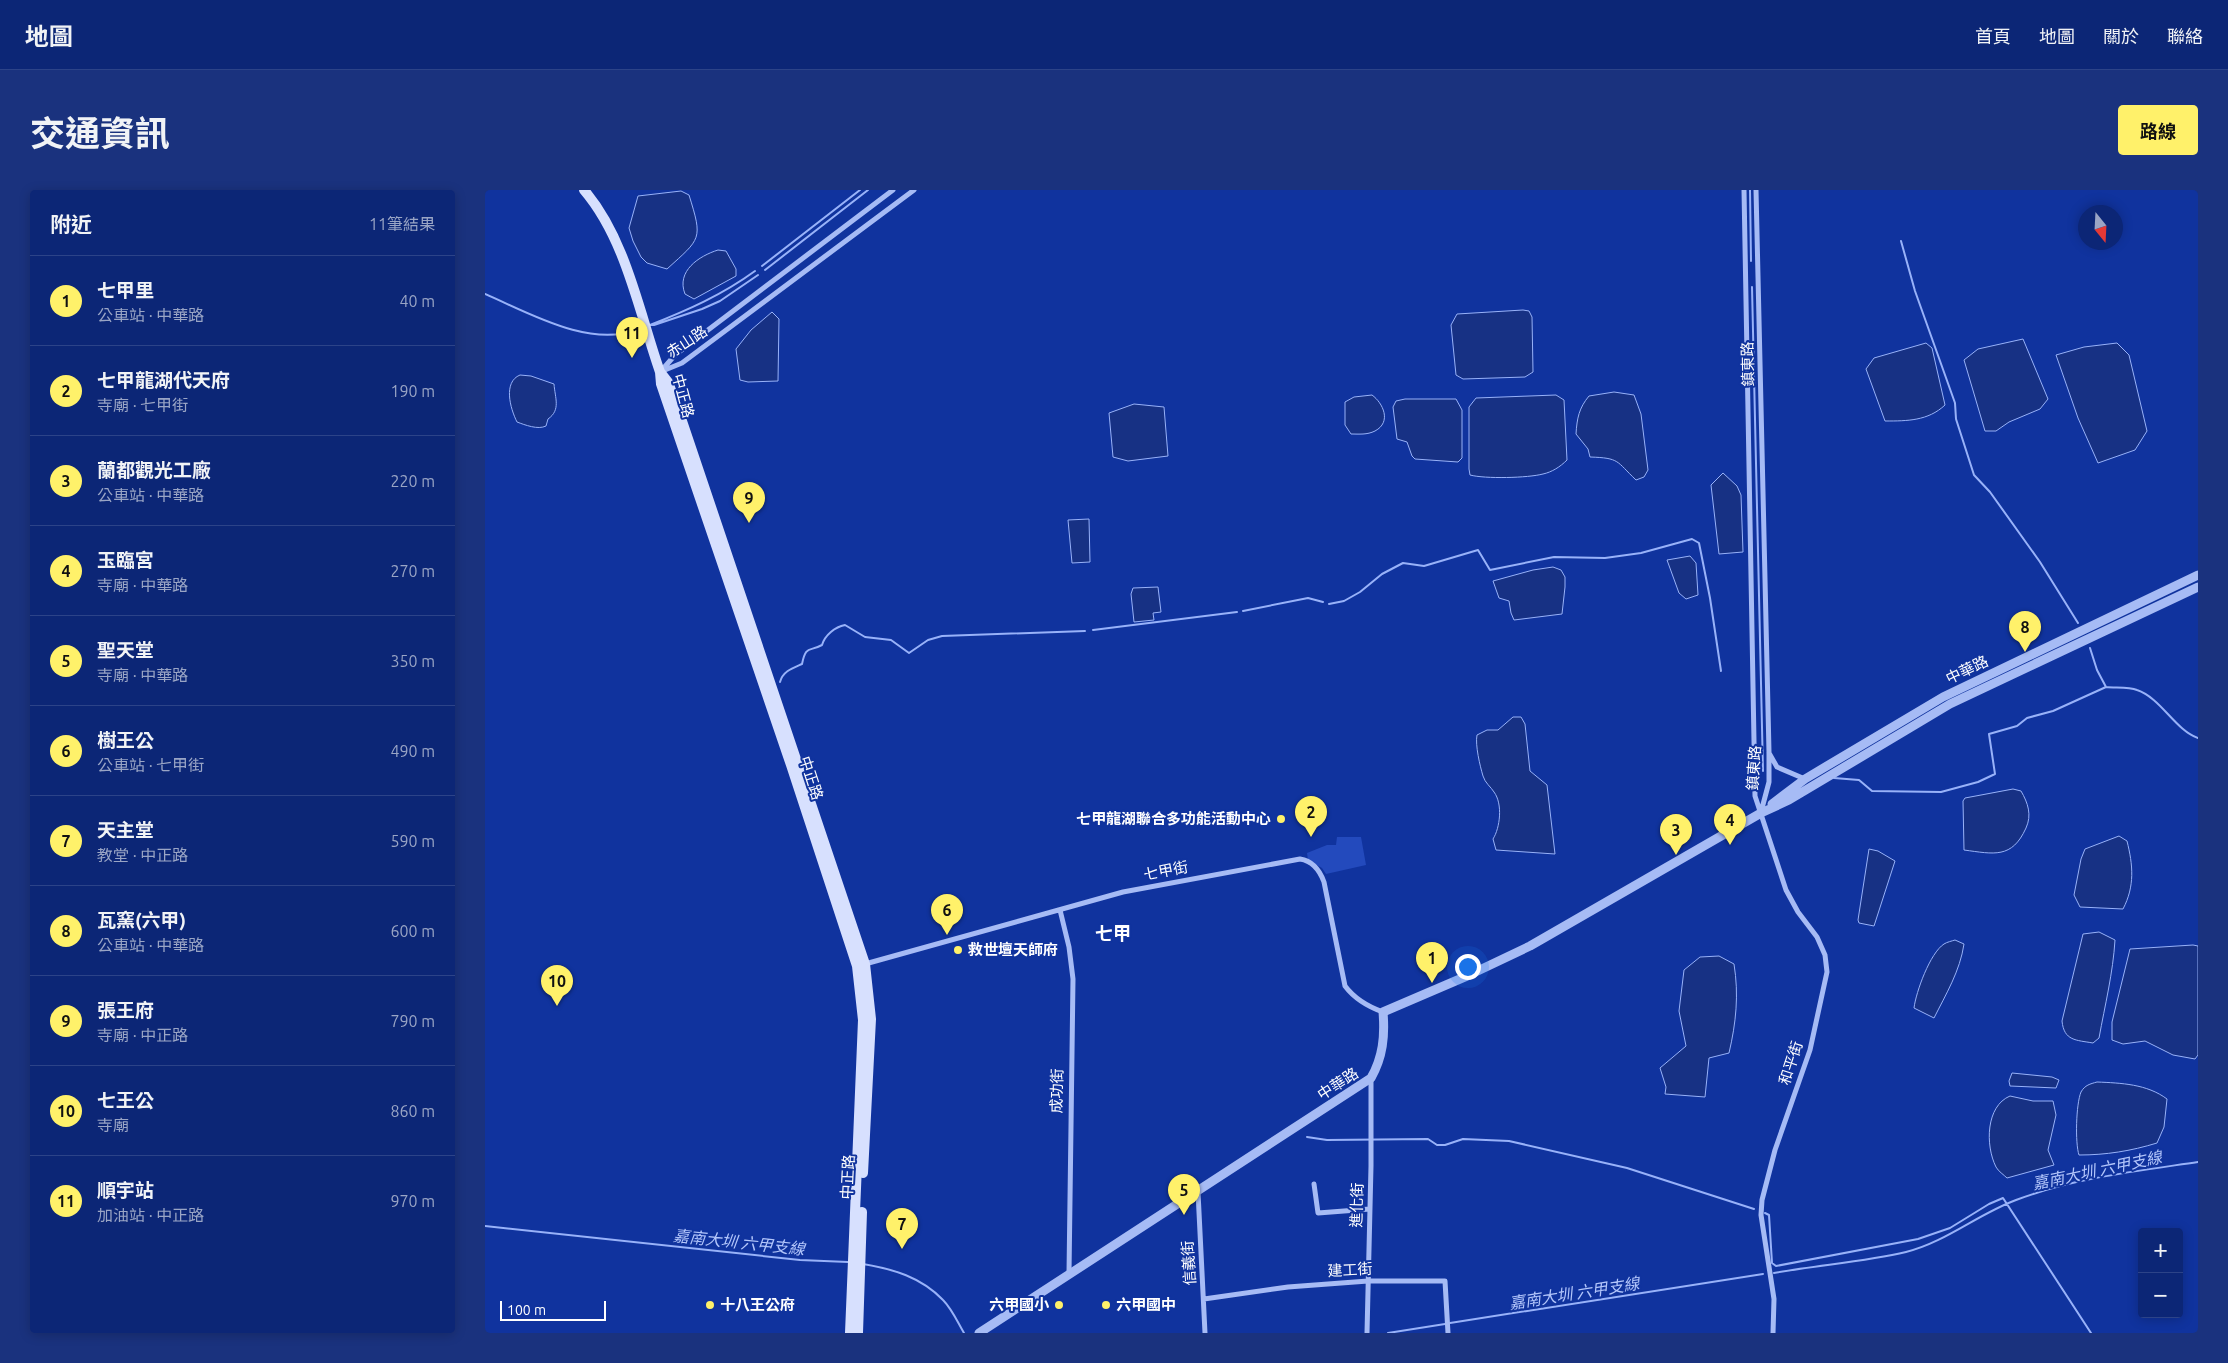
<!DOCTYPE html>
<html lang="zh-TW">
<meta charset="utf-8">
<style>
body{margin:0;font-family:Ubuntu,"Noto Sans TC",sans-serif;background:#1a327e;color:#f1f3f6}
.controls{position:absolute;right:15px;bottom:15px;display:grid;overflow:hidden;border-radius:5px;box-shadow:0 2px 12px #0003}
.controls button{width:45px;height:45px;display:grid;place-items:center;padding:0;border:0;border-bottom:1px solid #2c4388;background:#0c2676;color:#f1f3f6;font:25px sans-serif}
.compass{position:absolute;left:1593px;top:15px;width:45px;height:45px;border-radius:50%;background:#0c2676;box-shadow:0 2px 12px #0003;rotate:162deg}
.scale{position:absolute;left:15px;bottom:12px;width:106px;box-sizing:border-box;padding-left:5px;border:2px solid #fff;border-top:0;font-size:14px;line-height:18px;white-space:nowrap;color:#fff;-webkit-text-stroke:4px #10339e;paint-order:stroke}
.you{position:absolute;left:982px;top:776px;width:18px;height:18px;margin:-12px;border:4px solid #fff;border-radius:50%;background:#1a73e8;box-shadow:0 0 0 8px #1a73e833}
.badge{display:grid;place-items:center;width:32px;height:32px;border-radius:50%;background:#fff16a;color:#111;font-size:16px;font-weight:700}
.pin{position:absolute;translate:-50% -41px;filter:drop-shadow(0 1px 2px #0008)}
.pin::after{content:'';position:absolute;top:26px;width:18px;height:15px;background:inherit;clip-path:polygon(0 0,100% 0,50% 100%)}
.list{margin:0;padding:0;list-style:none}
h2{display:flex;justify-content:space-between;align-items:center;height:65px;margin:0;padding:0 20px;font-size:21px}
h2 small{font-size:16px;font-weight:400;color:#9aa5c5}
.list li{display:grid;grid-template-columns:32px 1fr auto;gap:15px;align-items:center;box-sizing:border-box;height:90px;padding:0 20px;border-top:1px solid #2c4388}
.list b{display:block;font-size:19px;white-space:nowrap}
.list p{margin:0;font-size:16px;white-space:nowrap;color:#9aa5c5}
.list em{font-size:16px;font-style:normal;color:#9aa5c5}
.map{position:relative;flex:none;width:1713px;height:1143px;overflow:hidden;border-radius:5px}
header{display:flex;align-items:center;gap:30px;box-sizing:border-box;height:70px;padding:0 25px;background:#0c2676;border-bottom:1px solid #2c4388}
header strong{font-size:24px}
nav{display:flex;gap:28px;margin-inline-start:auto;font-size:18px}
.intro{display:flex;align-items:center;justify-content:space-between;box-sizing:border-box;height:120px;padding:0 30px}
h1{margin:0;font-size:35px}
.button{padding:12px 22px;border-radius:5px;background:#fff16a;color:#111;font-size:18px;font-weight:700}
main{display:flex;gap:30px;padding:0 30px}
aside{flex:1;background:#0c2676;border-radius:5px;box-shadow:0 2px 12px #0003}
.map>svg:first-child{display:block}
.green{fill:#234abd}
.water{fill:#173184;stroke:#98b2f9}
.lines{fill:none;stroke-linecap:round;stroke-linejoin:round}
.stream{stroke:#98b2f9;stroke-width:2}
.minor{stroke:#a6bbf5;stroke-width:5}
.tertiary{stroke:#a6bbf5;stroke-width:9}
.secondary{stroke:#d7e0fe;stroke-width:10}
.poi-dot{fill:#fff16a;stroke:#10339e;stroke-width:2}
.labels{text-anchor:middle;stroke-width:4;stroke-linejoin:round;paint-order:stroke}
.street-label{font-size:15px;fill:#fff;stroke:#10339e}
.poi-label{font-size:15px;font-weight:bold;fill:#fff;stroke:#10339e;text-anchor:start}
.water-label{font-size:16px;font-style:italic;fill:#b3c6fb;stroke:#10339e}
.quarter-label{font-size:18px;font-weight:bold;fill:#fff;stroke:#10339e}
</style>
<header>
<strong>地圖</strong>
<nav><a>首頁</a><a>地圖</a><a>關於</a><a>聯絡</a></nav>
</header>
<div class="intro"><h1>交通資訊</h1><a class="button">路線</a></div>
<main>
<aside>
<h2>附近<small>11筆結果</small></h2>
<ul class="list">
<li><span class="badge">1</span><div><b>七甲里</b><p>公車站 · 中華路</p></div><em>40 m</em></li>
<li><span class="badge">2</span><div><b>七甲龍湖代天府</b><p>寺廟 · 七甲街</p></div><em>190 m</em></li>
<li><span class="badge">3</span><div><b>蘭都觀光工廠</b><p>公車站 · 中華路</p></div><em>220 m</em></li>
<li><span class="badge">4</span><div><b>玉臨宮</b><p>寺廟 · 中華路</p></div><em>270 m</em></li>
<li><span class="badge">5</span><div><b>聖天堂</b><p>寺廟 · 中華路</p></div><em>350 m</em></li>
<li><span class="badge">6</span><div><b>樹王公</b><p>公車站 · 七甲街</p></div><em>490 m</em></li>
<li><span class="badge">7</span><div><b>天主堂</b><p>教堂 · 中正路</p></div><em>590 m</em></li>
<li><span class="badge">8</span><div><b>瓦窯(六甲)</b><p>公車站 · 中華路</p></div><em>600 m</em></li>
<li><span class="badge">9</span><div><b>張王府</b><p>寺廟 · 中正路</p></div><em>790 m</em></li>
<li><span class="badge">10</span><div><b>七王公</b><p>寺廟</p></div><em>860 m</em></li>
<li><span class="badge">11</span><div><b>順宇站</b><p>加油站 · 中正路</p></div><em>970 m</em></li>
</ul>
</aside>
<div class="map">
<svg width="1713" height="1143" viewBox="0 0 1713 1143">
<rect width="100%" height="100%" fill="#10339e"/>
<path class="green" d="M852,647H876L881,675L841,684L837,678L823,670L822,663L842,655H851Z"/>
<path class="water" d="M196,1L204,5C218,50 216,48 182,79L162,73L156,67L148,51L144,38L153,6Z
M233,60L241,61L251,79V86L209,109L200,104C191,81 214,66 233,60Z
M1038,120L1044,121L1047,127L1048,182L1040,187L978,189L971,185L966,135L972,124Z
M287,122L294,129L293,191L263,192L255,190L251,159L266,140Z
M1538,149L1563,209L1555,219L1524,232L1511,241H1500L1479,170L1493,159Z
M1441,153L1447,158L1460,215C1443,231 1422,231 1400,231L1381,179L1389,168Z
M1632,153L1644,165L1662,241L1650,260L1613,273L1593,228L1571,165L1599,157Z
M35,185L46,186L69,194C70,208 76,220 63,229L61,236C53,240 40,235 32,232C25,218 18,192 35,185Z
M1129,202L1149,205L1156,224L1163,280L1159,287L1151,290C1131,271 1135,268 1105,267L1103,259L1091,244C1092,228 1094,218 1104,206Z
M887,205C898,213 907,232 890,241C882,245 874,244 866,244L860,235V212L869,207Z
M1071,205L1079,210L1082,270C1075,277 1067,282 1058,284C1043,288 1000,289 985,285L984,279V217L991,208Z
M920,209H971L977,220V268L973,272L930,269L927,266L922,252L912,249L908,217L911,211Z
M649,214L679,217L683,266L643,271L628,267L624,223Z
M1238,283L1252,296L1256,305L1258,362L1234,364L1226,295Z
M604,329L605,372L587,373L583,330Z
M1205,366L1211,373L1213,405L1201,409L1194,403L1182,370Z
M1068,377L1076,380L1080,387V397L1077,424L1029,430L1026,423L1024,411L1014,408L1008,391L1048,380Z
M673,397L676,422L668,423L669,430L649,432L646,404L648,398Z
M1028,527H1036L1040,534L1045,581L1062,595L1070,664L1011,660L1008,649C1015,638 1018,614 1009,602C1006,597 1000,593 998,586C995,576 990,555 992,545L1002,540H1013Z
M1528,599L1536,601C1543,613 1547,625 1541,638C1527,669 1509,664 1479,660L1478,611L1480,608Z
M1634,646L1642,651C1648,675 1650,696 1638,719L1595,717L1589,705L1596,669L1600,659Z
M1384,659L1393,661L1410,671L1389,736L1374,733L1373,730Z
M1614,742L1630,750C1628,783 1620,815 1614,848L1608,853C1591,850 1579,851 1577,831L1598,744Z
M1470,750L1479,754C1475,781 1461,804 1449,828L1429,818C1431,802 1445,763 1459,754C1462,752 1467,751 1470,750Z
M1708,755L1713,756V865L1710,869L1688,865L1660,851L1638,854L1627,850V832L1645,759Z
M1234,766L1249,774C1254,805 1251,833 1244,863L1224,868L1220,907L1180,904L1181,897L1175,878L1201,856L1194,821L1199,780L1215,767Z
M1527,883L1567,887L1574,890L1571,898L1525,896L1524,891Z
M1612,892C1636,893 1662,894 1682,909L1679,937L1672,953C1646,961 1621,965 1594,965C1590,953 1591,914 1596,902C1600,895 1605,894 1612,892Z
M1525,906L1548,911H1568L1571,925L1563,960L1569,975L1522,988C1519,985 1513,981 1511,977C1500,955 1501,916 1525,906Z"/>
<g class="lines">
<path class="stream" d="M1265,0L1266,71
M1416,51L1430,101L1470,213L1471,229L1489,285L1505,302L1555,372L1593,433
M277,76L375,0
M280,80L383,0
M1267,97L1278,581
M0,104C44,123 105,159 154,139
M164,135H169L217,119L235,111L273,85
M165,135C203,120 237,105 270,81
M844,414L859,411L875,402L897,384L918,373L939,376L993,360L1005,380L1069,367L1120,368L1156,363L1207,349L1214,353L1225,408L1236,481
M758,421L823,408L838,412
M608,440L752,422
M1605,458L1612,480L1621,497C1631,498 1644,497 1652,500C1676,508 1690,540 1713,548
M295,492C298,481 308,478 317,474C321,455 324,462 337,455C340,445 350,437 360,435L380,447L406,450L424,463L443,450L457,446L600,441
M1349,588L1374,590L1387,601L1456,602L1493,592L1510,584L1504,544L1532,536L1542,528L1568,521L1621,497
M822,947L842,950L943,949L952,955H960L978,949L1024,951L1142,978L1269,1019
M1280,1023L1284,1025L1287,1073L1291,1076L1433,1049L1465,1038L1504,1014L1518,1008L1606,1143
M0,1036L315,1070L363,1072
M378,1074C408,1079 436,1087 458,1110C467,1119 473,1133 479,1143
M1289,1083C1332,1075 1379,1072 1421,1062C1461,1052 1493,1024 1531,1010C1589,988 1652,981 1713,972
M965,1133L1278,1084
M903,1143L960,1134"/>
<path class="minor" d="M1259,0L1270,606L1301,700L1313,722L1332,747L1340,765L1342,782L1325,860L1290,960L1277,1010L1276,1025L1289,1109L1288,1143
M1271,0L1284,562V592L1276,622
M177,180L190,165L408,0
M175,182L197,173L429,0
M1284,563L1292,577L1320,589
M575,720L584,757L588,789L584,1084
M380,774L638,702L815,669C828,671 835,681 839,692L860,796C869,808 884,817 898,822
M829,994L833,1023L885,1019
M713,1002L720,1143
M719,1109L803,1097L883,1091H960L963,1143
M882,1143L886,976V889"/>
<path class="tertiary" d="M1287,614L1320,589L1458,507L1713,385
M494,1143L886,888C898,867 900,846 898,822L982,786L1045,756L1276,623L1304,610L1465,514L1713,397"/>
<path class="secondary" d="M99,0C141,49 154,122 175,182L176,194L306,575L372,776L378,830L365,1143
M176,183L183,192L194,222L380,774L386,829L378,983
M373,1143L377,1022"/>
</g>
<g class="poi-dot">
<circle cx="796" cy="629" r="5"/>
<circle cx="473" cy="760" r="5"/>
<circle cx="225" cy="1115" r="5"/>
<circle cx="574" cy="1115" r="5"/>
<circle cx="621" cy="1115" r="5"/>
</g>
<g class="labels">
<g class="street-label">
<text transform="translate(202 152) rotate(-33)" y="5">赤山路</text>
<text transform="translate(1263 174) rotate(-91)" y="5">鎮東路</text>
<text transform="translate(198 206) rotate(75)" y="5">中正路</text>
<text transform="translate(1482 480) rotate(-26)" y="5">中華路</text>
<text transform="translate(1269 578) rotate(-86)" y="5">鎮東路</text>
<text transform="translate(326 588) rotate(72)" y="5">中正路</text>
<text transform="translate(681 681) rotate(-11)" y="5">七甲街</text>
<text transform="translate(1306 873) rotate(-72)" y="5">和平街</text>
<text transform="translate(853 894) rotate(-33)" y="5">中華路</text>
<text transform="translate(572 901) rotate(-89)" y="5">成功街</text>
<text transform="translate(363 987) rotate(-87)" y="5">中正路</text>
<text transform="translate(872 1015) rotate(-88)" y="5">進化街</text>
<text transform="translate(704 1073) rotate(-94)" y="5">信義街</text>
<text transform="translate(865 1080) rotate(-3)" y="5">建工街</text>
</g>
<g class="poi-label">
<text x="786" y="634" text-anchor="end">七甲龍湖聯合多功能活動中心</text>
<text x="483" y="765">救世壇天師府</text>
<text x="235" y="1120">十八王公府</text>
<text x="564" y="1120" text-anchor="end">六甲國小</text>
<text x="631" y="1120">六甲國中</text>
</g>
<g class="water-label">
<text transform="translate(1612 980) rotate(-12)" y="6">嘉南大圳 六甲支線</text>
<text transform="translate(254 1052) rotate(6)" y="6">嘉南大圳 六甲支線</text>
<text transform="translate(1089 1103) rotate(-9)" y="6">嘉南大圳 六甲支線</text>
</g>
<g class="quarter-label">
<text x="628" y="750">七甲</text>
</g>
</g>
</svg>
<div class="controls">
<button>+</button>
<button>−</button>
</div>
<svg class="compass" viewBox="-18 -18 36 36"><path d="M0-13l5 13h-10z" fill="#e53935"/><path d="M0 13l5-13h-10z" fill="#9aa5c5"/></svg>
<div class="scale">100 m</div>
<div class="you"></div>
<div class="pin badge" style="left:947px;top:793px">1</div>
<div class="pin badge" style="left:826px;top:647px">2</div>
<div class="pin badge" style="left:1191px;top:665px">3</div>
<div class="pin badge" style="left:1245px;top:655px">4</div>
<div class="pin badge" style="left:699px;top:1025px">5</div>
<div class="pin badge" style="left:462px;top:745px">6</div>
<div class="pin badge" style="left:417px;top:1059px">7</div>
<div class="pin badge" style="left:1540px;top:462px">8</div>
<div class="pin badge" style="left:264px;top:333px">9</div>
<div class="pin badge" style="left:72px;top:816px">10</div>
<div class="pin badge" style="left:147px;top:168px">11</div>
</div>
</main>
